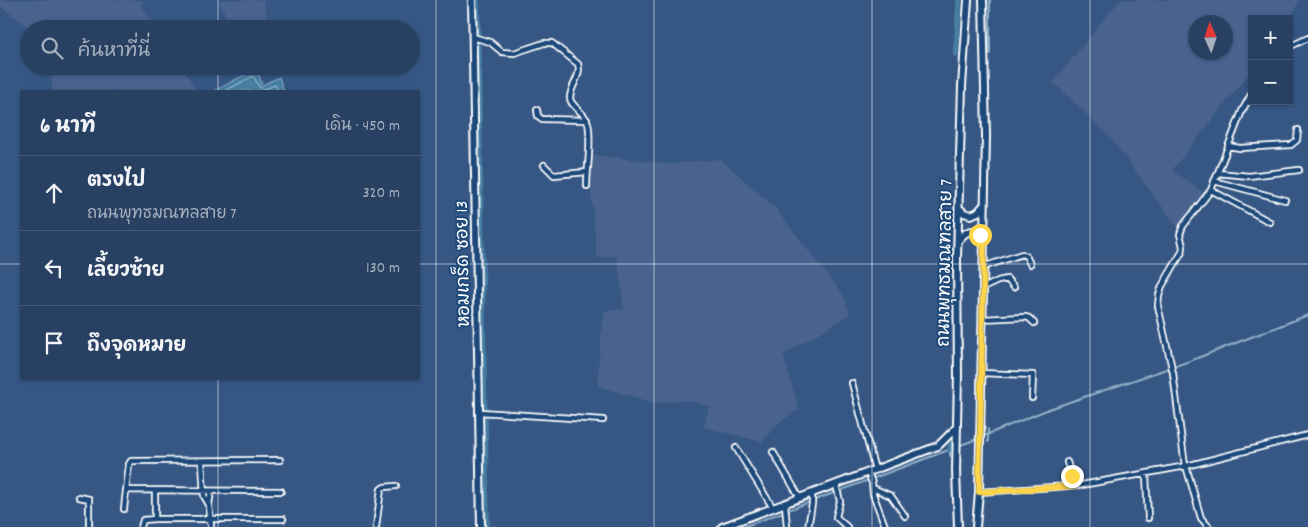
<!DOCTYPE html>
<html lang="th">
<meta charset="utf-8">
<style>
body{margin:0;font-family:Dekko,"Playpen Sans Thai",sans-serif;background:#304869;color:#f1f3f6}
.controls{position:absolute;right:15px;top:15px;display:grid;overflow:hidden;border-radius:0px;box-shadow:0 1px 4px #0004}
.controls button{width:45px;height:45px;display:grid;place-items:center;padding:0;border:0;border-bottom:1px solid #445a78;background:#284163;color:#f1f3f6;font:25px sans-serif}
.compass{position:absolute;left:1188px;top:15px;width:45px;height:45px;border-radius:50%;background:#284163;box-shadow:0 1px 4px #0004;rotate:357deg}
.stop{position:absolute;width:15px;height:15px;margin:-11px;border:4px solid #ffd54a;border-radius:50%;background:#fff}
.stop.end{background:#ffd54a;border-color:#fff;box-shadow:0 1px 5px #0008}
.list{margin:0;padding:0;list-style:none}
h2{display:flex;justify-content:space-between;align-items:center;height:65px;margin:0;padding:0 20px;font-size:21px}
h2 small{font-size:16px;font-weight:400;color:#a5afbe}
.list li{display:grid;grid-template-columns:32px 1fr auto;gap:15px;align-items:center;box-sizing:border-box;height:75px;padding:0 20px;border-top:1px solid #445a78}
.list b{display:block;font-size:19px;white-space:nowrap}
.list p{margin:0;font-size:16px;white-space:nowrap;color:#a5afbe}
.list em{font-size:16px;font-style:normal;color:#a5afbe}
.icon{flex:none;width:28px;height:28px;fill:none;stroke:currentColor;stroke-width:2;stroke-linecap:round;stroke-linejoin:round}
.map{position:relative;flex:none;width:1308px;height:527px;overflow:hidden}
.search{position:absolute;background:#284163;box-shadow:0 1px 4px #0004;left:20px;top:20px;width:400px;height:55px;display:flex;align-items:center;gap:12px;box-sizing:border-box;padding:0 18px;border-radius:28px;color:#a5afbe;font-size:19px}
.panel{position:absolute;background:#284163;box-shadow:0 1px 4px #0004;left:20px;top:90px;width:400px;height:290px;border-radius:0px}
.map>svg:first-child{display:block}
.built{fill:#4a638e;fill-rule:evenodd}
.water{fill:#477ea2;stroke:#91b2c7}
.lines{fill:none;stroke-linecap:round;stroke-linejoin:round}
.shore{stroke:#b5cbda;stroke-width:1}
.stream{stroke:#91b2c7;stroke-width:2}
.canal{stroke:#477ea2;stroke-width:5.5}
.street-casing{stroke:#fff;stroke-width:8}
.secondary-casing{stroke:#fff;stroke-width:10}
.street{stroke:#1f4a7a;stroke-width:4.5}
.secondary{stroke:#1f4a7a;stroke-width:6}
.route{stroke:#ffd54a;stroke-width:6}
.grid{fill:none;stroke:#fff;stroke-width:1;stroke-opacity:0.55}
.labels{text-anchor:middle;stroke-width:4;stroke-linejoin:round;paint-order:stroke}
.street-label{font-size:18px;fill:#fff;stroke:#1f4a7a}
</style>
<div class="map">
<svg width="1308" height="527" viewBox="0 0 1308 527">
<rect width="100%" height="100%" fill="#365784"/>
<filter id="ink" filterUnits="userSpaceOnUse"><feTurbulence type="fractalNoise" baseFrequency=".02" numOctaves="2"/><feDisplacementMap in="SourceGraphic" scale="10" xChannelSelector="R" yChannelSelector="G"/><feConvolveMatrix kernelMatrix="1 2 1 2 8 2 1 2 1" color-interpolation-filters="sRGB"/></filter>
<g filter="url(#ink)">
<path class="built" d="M0,0H143L141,5L157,29H31L0,6Z
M218,0H263L268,20L233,29Z
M1120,0H1300L1289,21V19H1252V70L1172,170L1206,194L1178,228L1109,136L1053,82ZM1196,22H1226V52H1196Z
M50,66H181L196,89L192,91H53Z
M592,155L670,164L721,159L775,208L844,296L850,314L783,355L799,409L778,423L762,442L704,427L709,406L686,400L654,403L598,386L599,357L604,311L624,309L617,256L597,258L590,180Z"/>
<path class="water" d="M257,68L262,85L279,77L284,91H214Z"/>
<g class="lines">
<path class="shore" d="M225,91L253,76L260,88L265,89L275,85L279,91"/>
<path class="stream" d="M990,0V54
M981,437L1049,409L1187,362L1308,315
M988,442V429
M958,446L977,439
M950,449V456
M743,527L954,448"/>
<path class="canal" d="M477,0L487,527
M956,54L959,0
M950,449L951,443"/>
<g class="street-casing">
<path id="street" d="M473,37L490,42L502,52L514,53L544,43H552L578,64C582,76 570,86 570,98C570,106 585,112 588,123C592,141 587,167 587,186
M1289,47L1308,38
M537,110L538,116L542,119L587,120
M1228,146L1240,148L1291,145L1297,140L1298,130
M544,165L554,175L587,172
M1218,173L1249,176L1299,170
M1214,181L1285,200
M1211,190L1270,222
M983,267L1022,254L1026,256L1030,264
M983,288L998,281L1007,279L1014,287
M982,319L1025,317L1029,318L1034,323
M981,373L1033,375L1032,398
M852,383L875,470
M480,412L603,420
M736,448L773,508
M773,452L800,498
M202,462L204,496L209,505
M1067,462L1074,485
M1185,466L1173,373L1158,306L1159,295L1162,286L1182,252L1183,247L1180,234L1183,226L1211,190L1242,111L1252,93
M1186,466L1201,518L1209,527
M868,472L872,483L873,494L885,526
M1146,474L1148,518
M836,485L840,501L836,517L847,527
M873,488L891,496L905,516
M126,490L281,491
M979,492L1082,485L1186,466L1308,435
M79,497L89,499V527
M785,504L787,527
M124,509L129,464L131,461L280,460
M155,519H283
M141,527L143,520L155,519V491
M211,527L209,505L211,491
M376,527L381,489L384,487L396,486
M808,527L812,504V494"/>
</g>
<g class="secondary-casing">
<path id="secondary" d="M472,0L481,527
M959,208L964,213L971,215L978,212L984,205
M958,241C967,229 975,227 983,241
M722,527L938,446L957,427
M958,527L956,471L958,376L957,257L962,86L968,0
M976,527L979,492L986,136L983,0"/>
</g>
<use href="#street" class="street"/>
<use href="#secondary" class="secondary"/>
</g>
</g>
<g class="lines" filter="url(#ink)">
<path class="route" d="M980,235L984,241L979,492L1074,486L1072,476"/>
</g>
<path class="grid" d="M218,0V29M436,0V527M654,0V527M872,0V527M1090,0V527M218,66V91M0,264H21M419,264H1308M218,379V527"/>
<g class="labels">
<g class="street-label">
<text transform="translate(944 263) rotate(-89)" y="6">ถนนพุทธมณฑลสาย 7</text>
<text transform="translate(462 264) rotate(-91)" y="6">หอมเกร็ด ซอย 13</text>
</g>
</g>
</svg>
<div class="controls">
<button>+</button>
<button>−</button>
</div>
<svg class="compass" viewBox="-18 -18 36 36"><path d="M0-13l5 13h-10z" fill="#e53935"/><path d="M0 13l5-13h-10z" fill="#a5afbe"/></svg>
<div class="stop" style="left:980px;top:235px"></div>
<div class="stop end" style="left:1072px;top:476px"></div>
<div class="search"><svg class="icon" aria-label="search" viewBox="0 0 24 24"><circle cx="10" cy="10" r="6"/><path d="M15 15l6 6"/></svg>ค้นหาที่นี่</div>
<section class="panel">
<h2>6 นาที<small>เดิน · 450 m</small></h2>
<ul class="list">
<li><svg class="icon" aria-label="ahead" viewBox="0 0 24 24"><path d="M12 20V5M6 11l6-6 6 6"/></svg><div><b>ตรงไป</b><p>ถนนพุทธมณฑลสาย 7</p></div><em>320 m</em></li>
<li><svg class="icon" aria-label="left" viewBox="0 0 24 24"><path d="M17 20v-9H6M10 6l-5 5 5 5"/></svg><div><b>เลี้ยวซ้าย</b></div><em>130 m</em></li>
<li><svg class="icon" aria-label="arrive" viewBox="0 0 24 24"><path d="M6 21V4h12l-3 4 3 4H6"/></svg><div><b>ถึงจุดหมาย</b></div></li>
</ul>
</section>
</div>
